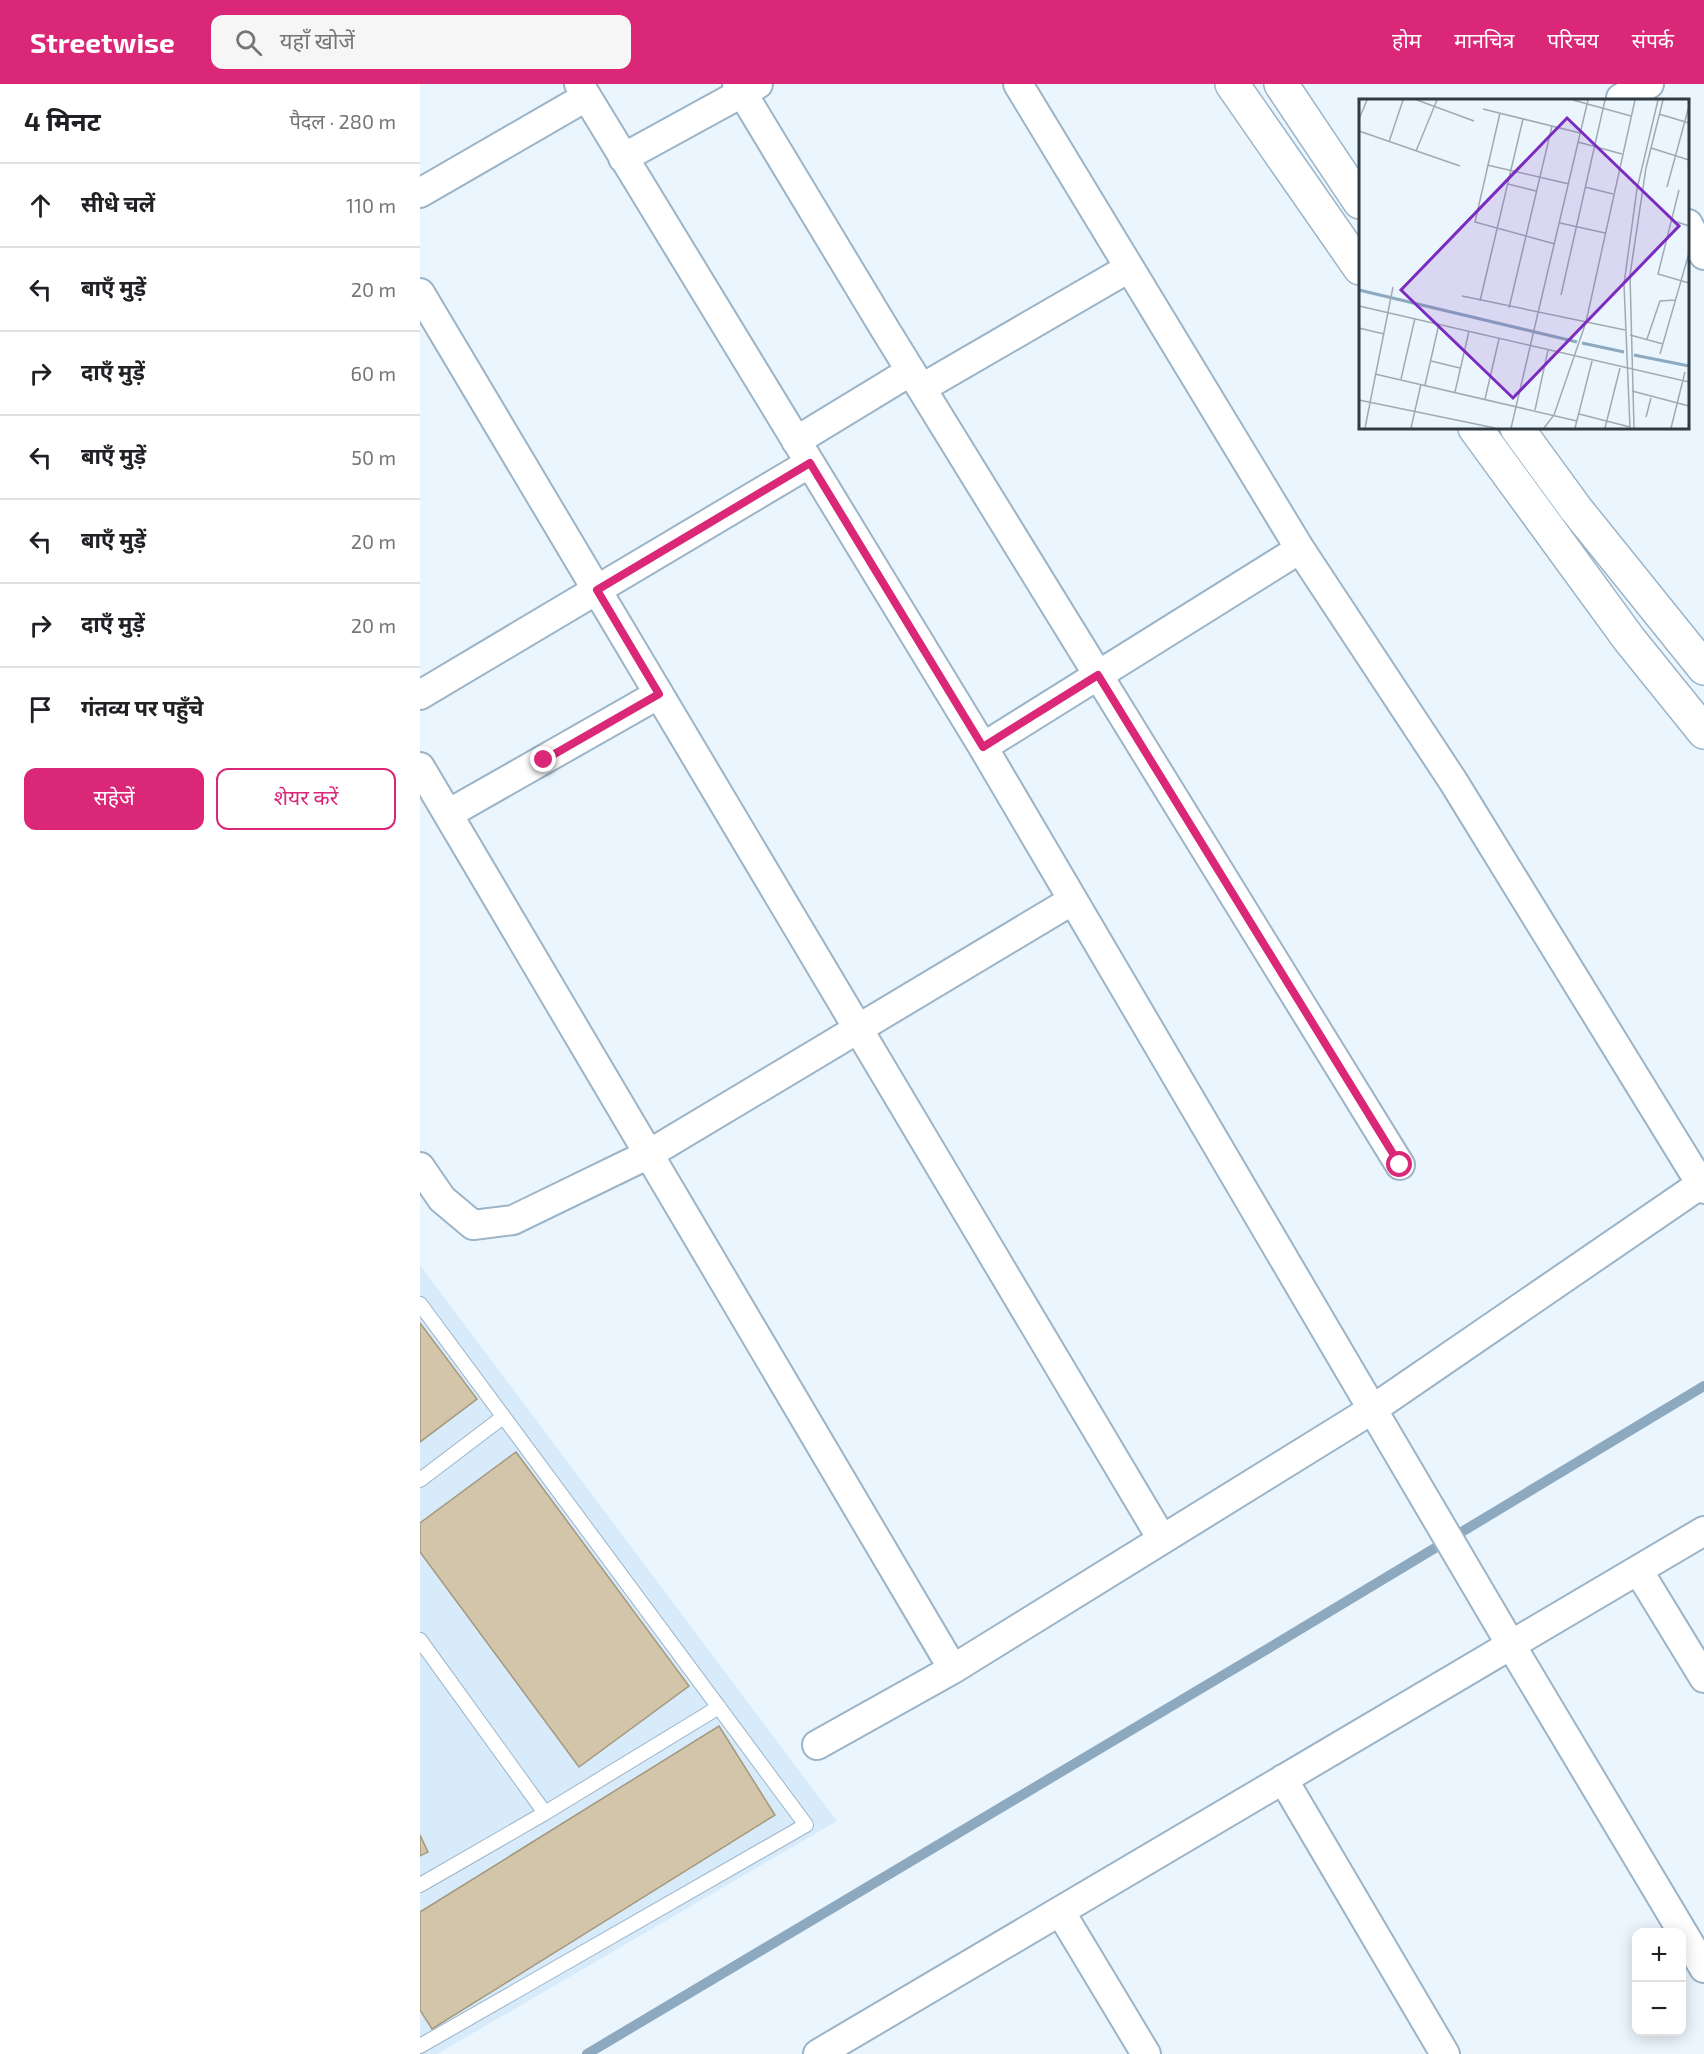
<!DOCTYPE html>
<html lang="hi">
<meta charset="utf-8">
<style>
body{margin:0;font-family:"Exo 2","Noto Sans Devanagari",sans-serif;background:#f6f6f6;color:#202124}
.controls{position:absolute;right:18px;bottom:18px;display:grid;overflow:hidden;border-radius:12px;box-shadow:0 3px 15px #0003}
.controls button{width:54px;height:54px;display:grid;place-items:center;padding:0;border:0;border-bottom:2px solid #e0e0e0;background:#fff;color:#202124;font:30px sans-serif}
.stop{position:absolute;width:18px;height:18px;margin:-14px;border:4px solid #db2777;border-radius:50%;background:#fff}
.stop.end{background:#db2777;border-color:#fff;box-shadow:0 2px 6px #0008}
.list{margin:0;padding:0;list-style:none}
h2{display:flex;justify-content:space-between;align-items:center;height:78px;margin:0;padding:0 24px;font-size:26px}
h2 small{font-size:20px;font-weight:400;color:#757577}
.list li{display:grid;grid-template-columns:39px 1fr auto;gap:18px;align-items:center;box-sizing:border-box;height:84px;padding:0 24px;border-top:2px solid #e0e0e0}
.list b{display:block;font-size:22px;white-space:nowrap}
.list em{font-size:20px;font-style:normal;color:#757577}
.actions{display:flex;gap:12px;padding:18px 24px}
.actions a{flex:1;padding:14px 0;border:2px solid #db2777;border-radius:12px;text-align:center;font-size:21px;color:#db2777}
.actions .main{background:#db2777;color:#fff}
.icon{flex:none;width:33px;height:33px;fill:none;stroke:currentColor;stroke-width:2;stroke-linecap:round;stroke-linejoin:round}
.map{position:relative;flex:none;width:1284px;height:1970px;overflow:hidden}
header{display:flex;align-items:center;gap:36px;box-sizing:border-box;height:84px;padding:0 30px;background:#db2777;color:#fff}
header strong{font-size:28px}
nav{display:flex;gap:33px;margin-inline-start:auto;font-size:21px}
.search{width:420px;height:54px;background:#f6f6f6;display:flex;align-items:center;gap:15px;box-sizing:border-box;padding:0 21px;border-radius:12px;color:#757577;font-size:22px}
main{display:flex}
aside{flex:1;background:#fff}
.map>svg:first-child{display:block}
.built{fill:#d8ebfb}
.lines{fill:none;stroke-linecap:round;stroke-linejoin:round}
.stream{stroke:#8ca9bf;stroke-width:10}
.building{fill:#d2c5a9;stroke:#a4987d;stroke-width:1.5}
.lane-casing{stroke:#9bb4c8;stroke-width:16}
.street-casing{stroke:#9bb4c8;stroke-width:32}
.secondary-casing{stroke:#9bb4c8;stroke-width:36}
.lane{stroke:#fff;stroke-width:14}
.street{stroke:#fff;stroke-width:28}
.secondary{stroke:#fff;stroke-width:33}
.route{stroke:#db2777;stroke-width:8}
.inset-river{fill:none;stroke:#8ca9bf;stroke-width:3}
.inset-road{fill:none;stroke:#a0aab2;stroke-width:1.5}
.view{fill:#7b2cbf;fill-opacity:0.15;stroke:#7b2cbf;stroke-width:3}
.inset-edge{fill:none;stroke:#2f3a42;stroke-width:3}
</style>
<header>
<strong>Streetwise</strong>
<div class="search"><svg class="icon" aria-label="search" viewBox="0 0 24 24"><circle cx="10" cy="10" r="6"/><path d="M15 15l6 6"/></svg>यहाँ खोजें</div>
<nav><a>होम</a><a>मानचित्र</a><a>परिचय</a><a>संपर्क</a></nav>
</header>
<main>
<aside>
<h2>4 मिनट<small>पैदल · 280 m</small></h2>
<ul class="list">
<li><svg class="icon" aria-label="ahead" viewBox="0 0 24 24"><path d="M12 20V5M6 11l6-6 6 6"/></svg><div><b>सीधे चलें</b></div><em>110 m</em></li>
<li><svg class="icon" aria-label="left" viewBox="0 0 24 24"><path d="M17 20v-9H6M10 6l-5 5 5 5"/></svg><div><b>बाएँ मुड़ें</b></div><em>20 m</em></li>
<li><svg class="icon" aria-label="right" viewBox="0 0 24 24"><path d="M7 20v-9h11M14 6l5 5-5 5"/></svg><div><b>दाएँ मुड़ें</b></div><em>60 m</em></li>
<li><svg class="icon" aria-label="left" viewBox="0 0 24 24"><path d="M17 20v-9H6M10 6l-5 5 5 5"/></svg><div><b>बाएँ मुड़ें</b></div><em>50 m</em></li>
<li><svg class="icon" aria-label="left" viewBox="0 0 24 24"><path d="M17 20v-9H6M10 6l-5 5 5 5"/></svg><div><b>बाएँ मुड़ें</b></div><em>20 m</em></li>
<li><svg class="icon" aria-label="right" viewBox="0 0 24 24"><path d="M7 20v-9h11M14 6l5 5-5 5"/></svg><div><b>दाएँ मुड़ें</b></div><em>20 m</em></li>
<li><svg class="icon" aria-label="arrive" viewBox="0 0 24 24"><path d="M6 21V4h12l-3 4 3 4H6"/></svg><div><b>गंतव्य पर पहुँचे</b></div></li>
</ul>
<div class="actions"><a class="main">सहेजें</a><a>शेयर करें</a></div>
</aside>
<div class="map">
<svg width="1284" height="1970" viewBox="0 0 1284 1970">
<rect width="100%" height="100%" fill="#ebf5fd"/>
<path class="built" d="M0,1181L417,1737L17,1970H0Z"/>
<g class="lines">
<path class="stream" d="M167,1970L854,1561L1284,1302"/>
</g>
<path class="building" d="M0,1239L57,1315L0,1358Z
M96,1368L269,1602L159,1683L0,1468V1439Z
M299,1642L355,1731L12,1945L0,1926V1828Z
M0,1751L8,1768L0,1772Z"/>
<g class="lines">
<g class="lane-casing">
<path id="lane" d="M0,1220L386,1741L0,1962
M0,1396L83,1333
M0,1556L125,1729
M0,1801L125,1729L299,1623"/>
</g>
<g class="street-casing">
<path id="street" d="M159,0L563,663L1091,1561L1284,1884
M317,0L463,242L980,1081
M598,0L880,465L1033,697L1284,1105
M1201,14L1229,0
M203,74L338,0
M0,109L166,13
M1268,140L1284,171
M0,209L742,1455
M502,304L709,184
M376,357L491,287
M0,611L390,379
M563,663L880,465
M0,683L533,1585
M28,730L239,610
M0,1083L22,1115L53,1141L93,1136L229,1070L653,816
M1218,1486L1284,1594
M397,1661L533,1585L953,1325L1284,1098
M863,1695L1025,1970
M640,1827L726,1970
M398,1970L1284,1447"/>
</g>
<g class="secondary-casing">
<path id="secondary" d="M812,0L940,184
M861,0L940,118
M1055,344L1209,555L1284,648
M1097,344L1156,425L1284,584"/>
</g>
<use href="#lane" class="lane"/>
<use href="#street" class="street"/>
<use href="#secondary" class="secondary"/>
</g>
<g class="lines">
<path class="route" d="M124,676L239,610L177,506L390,379L563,663L678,591L980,1081"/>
</g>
<g transform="translate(939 15)">
<rect width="330" height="330" fill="#ebf5fd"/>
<path class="inset-river" d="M0,191L218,243M223,244L265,253M275,256L330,267"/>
<path class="inset-road" d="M58,1L115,22M214,1L272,17M124,10L221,34M141,14L116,123L196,145M300,15L330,24M0,20L8,1M0,32L101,67M30,43L44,1M219,43L263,55M292,49L330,61M57,52L78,1M128,66L210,85M149,85L177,92M226,88L254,95M308,88L330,7M320,91L299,175L330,184M312,121L330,127M201,124L246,134M202,196L246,1M103,197L266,231M121,202L164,20M0,207L330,283M150,209L193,27M0,229L25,235M271,236L304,245M288,240L301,202L316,201M301,255L330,154M72,262L101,269M16,275L218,322M42,280L56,219M66,286L80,225M273,292L330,307M96,293L110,232M126,300L140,240M0,301L136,329M176,311L189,251M220,315L271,328M287,318L292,299M6,329L34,188M52,329L62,285M152,329L229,1M185,329L195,316L227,223L276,1M216,329L233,262M246,329L261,269M271,329L265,185L278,90L299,1M275,329L271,176L287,69L304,1M312,329L326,273"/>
<path class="view" d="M208,19L320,127L154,299L42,191Z"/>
<rect width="330" height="330" class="inset-edge"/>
</g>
</svg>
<div class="controls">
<button>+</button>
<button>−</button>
</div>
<div class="stop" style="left:980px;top:1081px"></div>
<div class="stop end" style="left:124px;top:676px"></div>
</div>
</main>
